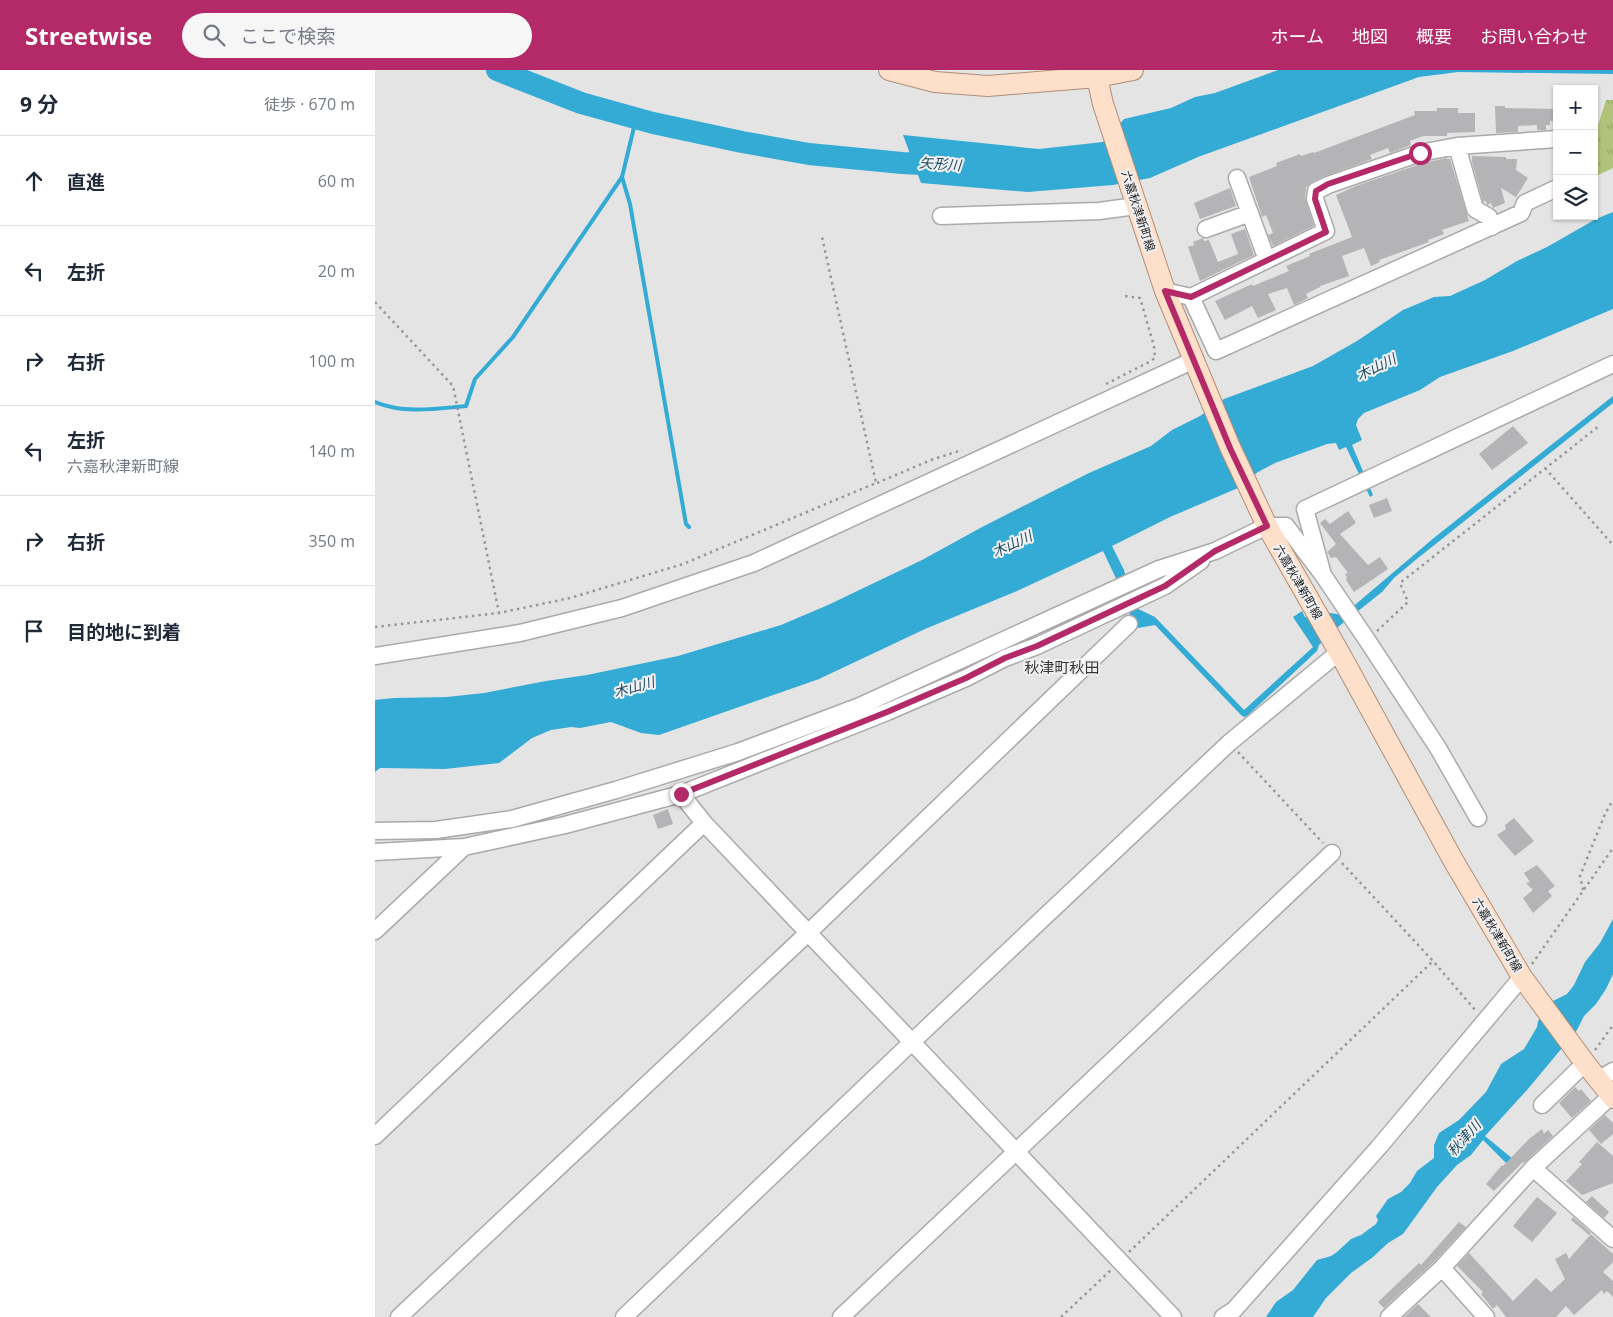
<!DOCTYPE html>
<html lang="ja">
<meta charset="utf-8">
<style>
body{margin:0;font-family:"Open Sans","Noto Sans JP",sans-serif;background:#f6f6f7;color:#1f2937}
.controls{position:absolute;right:15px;top:15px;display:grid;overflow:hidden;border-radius:0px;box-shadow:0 1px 4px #0004}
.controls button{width:45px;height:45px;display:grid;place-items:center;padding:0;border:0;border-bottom:1px solid #e0e1e3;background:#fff;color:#1f2937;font:25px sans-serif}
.stop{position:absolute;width:15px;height:15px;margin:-11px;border:4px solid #b42a69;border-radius:50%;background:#fff}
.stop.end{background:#b42a69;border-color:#fff;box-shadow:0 1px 5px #0008}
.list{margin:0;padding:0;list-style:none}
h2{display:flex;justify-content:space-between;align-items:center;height:65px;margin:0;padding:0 20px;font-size:21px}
h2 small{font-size:16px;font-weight:400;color:#747a83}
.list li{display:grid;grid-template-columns:32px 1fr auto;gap:15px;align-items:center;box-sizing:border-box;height:90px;padding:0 20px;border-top:1px solid #e0e1e3}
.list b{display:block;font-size:19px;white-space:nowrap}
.list p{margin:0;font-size:16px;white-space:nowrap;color:#747a83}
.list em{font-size:16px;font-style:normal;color:#747a83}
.icon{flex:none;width:28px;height:28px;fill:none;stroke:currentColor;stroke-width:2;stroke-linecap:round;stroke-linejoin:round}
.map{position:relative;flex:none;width:1238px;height:1247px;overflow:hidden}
header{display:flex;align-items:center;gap:30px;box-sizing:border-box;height:70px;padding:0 25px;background:#b42a69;color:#fff}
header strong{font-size:24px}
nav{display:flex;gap:28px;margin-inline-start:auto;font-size:18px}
.search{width:350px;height:45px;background:#f6f6f7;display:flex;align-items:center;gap:12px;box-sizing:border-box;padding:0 18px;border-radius:28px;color:#747a83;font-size:19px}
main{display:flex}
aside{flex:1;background:#fff}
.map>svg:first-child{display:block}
.park{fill:url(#park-tufts)}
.water{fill:#33abd5}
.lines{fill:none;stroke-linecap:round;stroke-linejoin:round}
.stream{stroke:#33abd5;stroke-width:4}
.river{stroke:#33abd5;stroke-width:22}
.building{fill:#b4b4b6}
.minor-casing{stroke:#aaaaab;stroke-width:19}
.major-casing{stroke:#af8e77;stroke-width:22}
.path{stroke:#989898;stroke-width:2.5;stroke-dasharray:2.5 4;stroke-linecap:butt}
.minor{stroke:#fff;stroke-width:16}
.major{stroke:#fedfca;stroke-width:20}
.route{stroke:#b42a69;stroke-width:6}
.labels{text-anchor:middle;stroke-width:4;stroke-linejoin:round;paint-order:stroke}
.street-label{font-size:12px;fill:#1f1f1f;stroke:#f1f1f3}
.water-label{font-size:14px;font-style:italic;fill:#1c4c5e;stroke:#f1f1f3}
.quarter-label{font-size:15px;fill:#373738;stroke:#f1f1f3}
</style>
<header>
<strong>Streetwise</strong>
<div class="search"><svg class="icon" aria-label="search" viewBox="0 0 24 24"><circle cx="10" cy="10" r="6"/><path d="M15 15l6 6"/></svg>ここで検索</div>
<nav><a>ホーム</a><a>地図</a><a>概要</a><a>お問い合わせ</a></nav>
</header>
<main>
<aside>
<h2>9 分<small>徒歩 · 670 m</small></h2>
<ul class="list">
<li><svg class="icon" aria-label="ahead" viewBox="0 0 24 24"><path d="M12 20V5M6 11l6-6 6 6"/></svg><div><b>直進</b></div><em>60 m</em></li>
<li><svg class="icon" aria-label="left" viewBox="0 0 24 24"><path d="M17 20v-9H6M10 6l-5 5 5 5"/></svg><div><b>左折</b></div><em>20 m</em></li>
<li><svg class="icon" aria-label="right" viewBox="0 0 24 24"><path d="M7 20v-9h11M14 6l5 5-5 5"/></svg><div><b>右折</b></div><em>100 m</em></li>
<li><svg class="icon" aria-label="left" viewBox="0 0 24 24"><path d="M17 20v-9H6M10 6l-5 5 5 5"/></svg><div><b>左折</b><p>六嘉秋津新町線</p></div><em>140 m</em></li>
<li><svg class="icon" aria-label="right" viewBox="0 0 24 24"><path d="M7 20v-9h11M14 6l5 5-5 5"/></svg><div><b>右折</b></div><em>350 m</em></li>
<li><svg class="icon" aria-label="arrive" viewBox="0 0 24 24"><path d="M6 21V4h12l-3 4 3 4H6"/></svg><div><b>目的地に到着</b></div></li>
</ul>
</aside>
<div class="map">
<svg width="1238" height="1247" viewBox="0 0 1238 1247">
<defs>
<pattern id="park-tufts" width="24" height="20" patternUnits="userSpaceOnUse" patternTransform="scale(1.25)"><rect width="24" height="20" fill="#b1c37b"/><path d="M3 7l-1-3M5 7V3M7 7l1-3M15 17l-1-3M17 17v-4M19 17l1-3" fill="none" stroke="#98a76a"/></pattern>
</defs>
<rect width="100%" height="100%" fill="#e4e4e5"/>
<path class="park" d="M1231,30H1238V98L1221,106L1219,105V68Z"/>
<path class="water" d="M903,0H1238V4L1083,2L1044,7L823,87L775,108L738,115L653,122L546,113L528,65L664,79L728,72L749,49L796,38L820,27L840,23Z
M1238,142V239L1138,281L1065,307L1045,320L989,343L983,349L981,355L987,370L977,375L998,425L995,427L971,377L964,380L961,373L952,374L900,393L883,402L863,418L795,447L737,476L749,500L759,537L780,547L869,640L938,577L918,547L927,541L930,547L955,543L968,545L1060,467L1238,326V333L1043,488L1019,508L1007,522L963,557L944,575L942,581L872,646L869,647L866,645L780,555L757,559L754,554L755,538L728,481L642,521L550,559L444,609L284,665L266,663L236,652L205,658L196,657L176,660L157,668L124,693L70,699L5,698L0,702V630L18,628L72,627L109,623L171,611L212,605L303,586L406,555L453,535L547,490L607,457L714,403L776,376L797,360L825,346L849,329L938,296L982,271L1028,240L1059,227L1075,226L1110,210L1142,191L1172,177L1221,149Z
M1238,849V904L1231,919L1221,934L1209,946L1202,960L1152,1020L1110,1066L1144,1094L1140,1099L1130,1092L1108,1070L1096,1085L1082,1095L1062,1117L1028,1164L1013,1173L998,1187L976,1203L951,1228L938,1247H891L901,1232L918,1220L942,1190L956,1186L962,1182L976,1169L986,1165L1001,1154L1003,1150L1001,1146L1013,1129L1026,1122L1035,1113L1042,1101L1059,1088V1075L1064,1063L1084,1050L1111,1022L1126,994L1149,979L1162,957L1163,951L1178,931L1192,924L1199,915L1210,892L1225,873Z"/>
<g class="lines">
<path class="stream" d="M247,107L255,134L311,454L314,457
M0,332C30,344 59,339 91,336L100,309L138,267L247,107L261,49"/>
<path class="river" d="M122,0L206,33L278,53L367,72L434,84L527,93L569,95"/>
</g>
<path class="building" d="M1120,36H1130V38L1182,39V51H1175V55H1171V60H1162V55L1143,56V62L1121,63Z
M1062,38H1083V43H1100V62L1072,63V66H1048L1035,71L1036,75L1015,83L1013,78L995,85L997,89L950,106L937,112L931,117L930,128L939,156L898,176L893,165L898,163L891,145L887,147L874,107L902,96L901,93L925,84L926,86L938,82L939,83L1040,45L1039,41H1062Z
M1097,86L1131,87V89H1142L1141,100L1153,108L1141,127L1126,118L1130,133L1118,138L1116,133L1112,135L1111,131L1108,132L1097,92Z
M1072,88V89H1075L1094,151L1067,160L1069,164L1053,170L1054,172L1004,190L1005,192L996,196L989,178L967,186L974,206L945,216V217L931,224L933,228L919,235L912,218L893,224L901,240L883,248L877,236L850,250L840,231L877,214L878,216L914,201L911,196L935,186L934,184L977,167L961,125L981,116L1048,93Z
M855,118L861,136L825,149L819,133Z
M870,159L879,185L825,211L813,177L819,175L818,172L828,168L829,171L834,170L843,192L863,184L856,164Z
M1138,356L1153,373L1117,400L1104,384Z
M1012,428L1017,441L999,448L994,435Z
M973,441L981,453L965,464L993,495L1005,487L1013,499L979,522L971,510L972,508L970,504L973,503L961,487L956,488L952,482L961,474L945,453L950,449L955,454Z
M293,739L298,754L283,759L278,745Z
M1139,748L1159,771L1140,786L1122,765L1131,759L1130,755Z
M1162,795L1180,816L1173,821L1177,826L1158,843L1148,828L1158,820L1151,813L1155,812L1149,803Z
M1200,1017L1204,1021L1206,1019L1216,1031L1197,1048L1184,1033Z
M1230,1045L1238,1053V1064L1226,1074L1214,1060Z
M1167,1059L1169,1064L1173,1060L1178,1066L1149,1093L1148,1092L1119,1121L1111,1114L1127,1095L1128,1096L1154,1069Z
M1222,1072L1238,1086V1113L1207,1125L1191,1111L1207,1094L1204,1092Z
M1217,1126L1234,1142L1229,1148L1211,1132Z
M1162,1127L1182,1143L1157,1172L1138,1156Z
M1198,1147L1216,1163L1214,1165L1196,1150Z
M1084,1152L1091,1157L1060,1191L1009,1238L1003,1232L1044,1193L1046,1195Z
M1216,1164L1238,1184V1192L1228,1202L1238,1211V1227L1232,1221L1229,1224L1227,1220L1199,1245L1191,1236L1181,1247H1131L1122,1235L1118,1239L1106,1224L1108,1222L1082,1196L1094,1183L1138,1231L1161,1208L1176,1222L1190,1209L1180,1189L1191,1183L1194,1189Z
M1043,1234L1056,1247H1029Z"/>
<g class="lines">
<g class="minor-casing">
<path id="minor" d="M1082,76L1100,139L1114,147L1117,157
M862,108L892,190
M566,146L724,141L761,136
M831,159L875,143
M790,221L816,227L951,161L940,129L941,121L953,115L1045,83L1082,76L1182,69
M816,227L841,281L1146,143L1150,133L1182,118
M0,586L145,563L247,538L379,493L819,290
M306,724L329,753L798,1247
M1103,748L1063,678L992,570L948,505L930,439L1238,294
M0,761L61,760L137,749L241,720L363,682L485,636L784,499L840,481L892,456H911L948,505
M0,782L89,777L190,755L306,724L512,642L591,608L630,588L662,576L790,516L826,491
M0,861L89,777
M1223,1010L1238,1001
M1167,1035L1210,993
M0,1066L329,753
M1158,1098L1238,1169
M1067,1198L1111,1247
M24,1247L434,862L754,554
M249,1247L538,971L854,673L964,582
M466,1247L957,783
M848,1247L859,1240L1004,1077L1147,907
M1014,1247L1067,1198L1158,1098L1236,1026"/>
</g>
<g class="major-casing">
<path id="major" d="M514,0L560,12L613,16L722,7L728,34L790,221L855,377L892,456L964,582L1078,790L1147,907L1210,993L1238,1028
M722,7L758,0"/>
</g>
<path class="path" d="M0,232L78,316L124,543
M731,314L774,292L780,288L779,276L765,228L750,226
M1170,398L1238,475
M502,413L556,390L587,380
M0,557L124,543L195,528L308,494L501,413L447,167
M1002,561L1033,532L1025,513L1224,356
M863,682L948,773
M967,793L1058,891L1101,941
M1208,820L1205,806L1230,744L1238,730
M1157,894L1238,778
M1220,980L1238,955
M754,1182L1058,891
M686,1247L736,1200"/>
<use href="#minor" class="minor"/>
<use href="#major" class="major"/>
</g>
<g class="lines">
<path class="route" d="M306,724L512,642L591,608L630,588L662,576L790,516L840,481L892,456L855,378L790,221L816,227L951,162L940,129L941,121L953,114L1045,83"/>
</g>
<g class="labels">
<g class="street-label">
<text transform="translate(763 141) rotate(72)" y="4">六嘉秋津新町線</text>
<text transform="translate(923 512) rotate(60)" y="4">六嘉秋津新町線</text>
<text transform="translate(1122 865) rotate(59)" y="4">六嘉秋津新町線</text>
</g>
<g class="water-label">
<text transform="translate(565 94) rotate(4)" y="5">矢形川</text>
<text transform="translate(1001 297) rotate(-26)" y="5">木山川</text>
<text transform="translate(637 474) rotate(-25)" y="5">木山川</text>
<text transform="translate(259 617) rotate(-16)" y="5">木山川</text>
<text transform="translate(1089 1068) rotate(-48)" y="5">秋津川</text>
</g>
<g class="quarter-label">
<text x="687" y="603">秋津町秋田</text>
</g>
</g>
</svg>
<div class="controls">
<button>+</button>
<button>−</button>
<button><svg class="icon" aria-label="layers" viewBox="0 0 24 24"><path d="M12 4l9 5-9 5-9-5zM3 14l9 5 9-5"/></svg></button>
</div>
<div class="stop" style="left:1045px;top:83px"></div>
<div class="stop end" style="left:306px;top:724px"></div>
</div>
</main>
